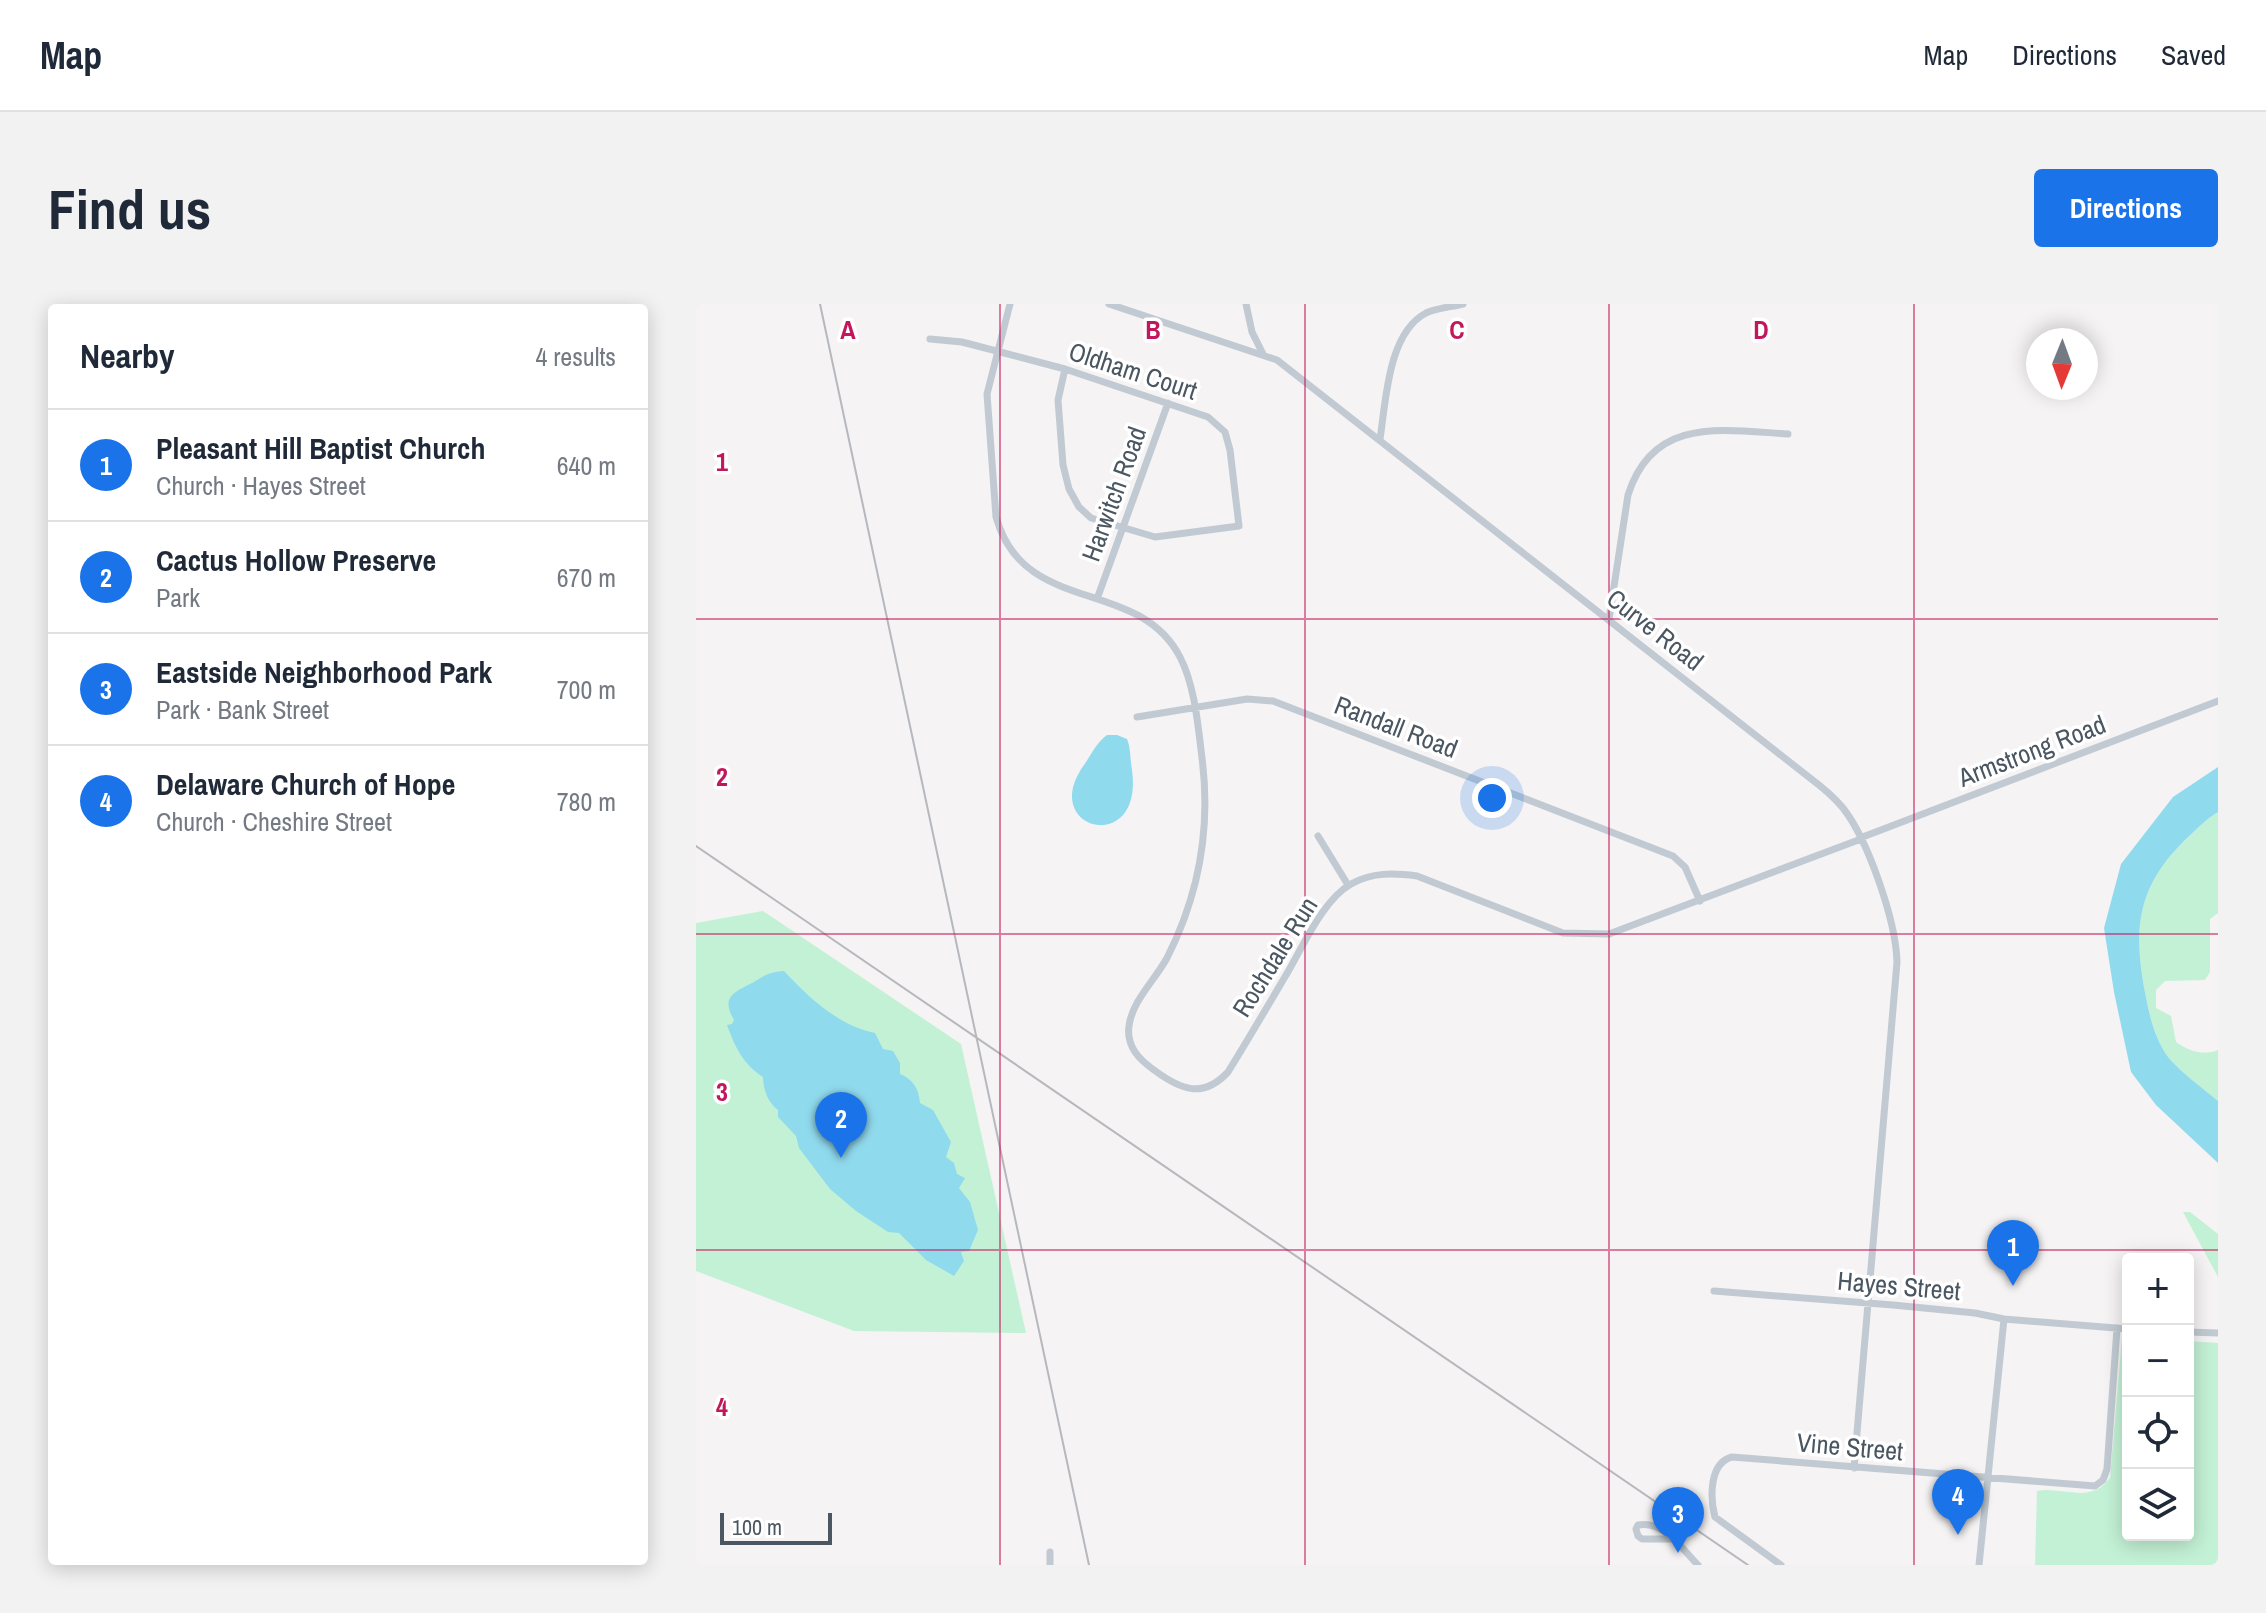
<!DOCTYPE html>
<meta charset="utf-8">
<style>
body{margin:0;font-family:"Archivo Narrow",sans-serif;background:#f2f2f3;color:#1f2937}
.controls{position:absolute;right:24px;bottom:24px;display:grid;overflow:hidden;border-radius:8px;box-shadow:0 4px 20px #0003}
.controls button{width:72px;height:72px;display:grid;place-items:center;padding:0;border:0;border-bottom:2px solid #e0e1e3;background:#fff;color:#1f2937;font:40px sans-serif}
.compass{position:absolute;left:1330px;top:24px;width:72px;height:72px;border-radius:50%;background:#fff;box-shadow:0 4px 20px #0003;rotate:181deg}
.scale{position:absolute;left:24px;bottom:20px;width:112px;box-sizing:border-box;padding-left:8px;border:4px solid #4a5661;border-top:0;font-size:22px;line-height:28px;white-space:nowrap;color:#4a5661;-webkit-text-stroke:6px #fff;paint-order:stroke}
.you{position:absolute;left:796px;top:494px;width:28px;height:28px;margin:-20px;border:6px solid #fff;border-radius:50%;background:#1a73e8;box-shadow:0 0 0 12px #1a73e833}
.badge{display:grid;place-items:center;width:52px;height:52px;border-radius:50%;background:#1a73e8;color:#fff;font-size:26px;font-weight:700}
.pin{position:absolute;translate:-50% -66px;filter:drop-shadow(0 2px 4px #0008)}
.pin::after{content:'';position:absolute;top:42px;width:28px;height:24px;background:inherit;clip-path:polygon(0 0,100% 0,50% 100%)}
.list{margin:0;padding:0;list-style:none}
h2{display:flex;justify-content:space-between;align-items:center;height:104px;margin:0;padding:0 32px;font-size:34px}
h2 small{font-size:26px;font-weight:400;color:#747a83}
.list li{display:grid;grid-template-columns:52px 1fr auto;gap:24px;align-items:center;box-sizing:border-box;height:112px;padding:0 32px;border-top:2px solid #e0e1e3}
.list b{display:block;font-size:30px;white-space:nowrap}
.list p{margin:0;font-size:26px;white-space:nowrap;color:#747a83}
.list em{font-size:26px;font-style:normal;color:#747a83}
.icon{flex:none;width:44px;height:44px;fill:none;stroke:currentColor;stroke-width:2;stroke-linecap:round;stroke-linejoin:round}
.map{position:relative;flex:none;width:1522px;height:1261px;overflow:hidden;border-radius:8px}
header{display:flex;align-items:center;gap:48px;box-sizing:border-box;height:112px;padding:0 40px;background:#fff;border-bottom:2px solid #e0e1e3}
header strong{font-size:38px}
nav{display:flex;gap:44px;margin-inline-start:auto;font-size:28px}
.intro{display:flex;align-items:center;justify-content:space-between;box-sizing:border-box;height:192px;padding:0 48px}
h1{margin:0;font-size:56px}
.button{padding:20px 36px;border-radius:8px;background:#1a73e8;color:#fff;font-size:28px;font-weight:700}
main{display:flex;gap:48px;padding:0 48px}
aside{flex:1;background:#fff;border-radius:8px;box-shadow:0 4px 20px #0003}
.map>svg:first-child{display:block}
.green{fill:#c3f1d5}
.water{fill:#90daee}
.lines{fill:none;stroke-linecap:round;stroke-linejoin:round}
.minor{stroke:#c1cad2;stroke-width:7}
.rail{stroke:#b5b8bd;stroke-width:2}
.grid{fill:none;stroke:#c2185b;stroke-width:2;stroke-opacity:0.55}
.labels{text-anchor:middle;stroke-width:7;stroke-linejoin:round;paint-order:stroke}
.street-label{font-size:26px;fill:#4a5661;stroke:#fff}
.grid-label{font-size:26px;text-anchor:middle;font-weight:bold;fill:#c2185b;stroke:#fff;stroke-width:7;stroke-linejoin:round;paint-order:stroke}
</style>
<header>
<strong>Map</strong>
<nav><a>Map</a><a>Directions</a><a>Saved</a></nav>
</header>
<div class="intro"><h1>Find us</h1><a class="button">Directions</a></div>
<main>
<aside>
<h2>Nearby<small>4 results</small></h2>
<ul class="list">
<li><span class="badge">1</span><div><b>Pleasant Hill Baptist Church</b><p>Church · Hayes Street</p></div><em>640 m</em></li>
<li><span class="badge">2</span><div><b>Cactus Hollow Preserve</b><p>Park</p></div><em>670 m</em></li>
<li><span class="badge">3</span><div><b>Eastside Neighborhood Park</b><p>Park · Bank Street</p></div><em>700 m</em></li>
<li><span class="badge">4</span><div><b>Delaware Church of Hope</b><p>Church · Cheshire Street</p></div><em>780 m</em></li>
</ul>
</aside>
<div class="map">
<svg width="1522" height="1261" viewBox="0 0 1522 1261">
<rect width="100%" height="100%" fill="#f5f3f3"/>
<path class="green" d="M1522,508V609L1514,615V668L1509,676L1469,677L1460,686V704L1475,712L1480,738C1492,747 1508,752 1522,746V797C1507,784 1477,763 1468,747C1457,729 1453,709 1449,688C1437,625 1441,583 1489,536C1500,526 1509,516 1522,508Z
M67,607L265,740L330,1029L158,1027L0,967V619Z
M1487,908H1494L1522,930V973Z
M1426,1033H1432V1231H1492V1037L1522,1039V1261H1339L1341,1187C1367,1182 1394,1201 1414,1174Z"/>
<path class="water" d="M411,431H421L431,435C435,445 434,455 436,466C448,553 341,526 388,461C395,451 401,438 411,431Z
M1522,463V508C1509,516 1500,526 1489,536C1441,583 1437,625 1449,688C1453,709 1457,729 1468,747C1477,763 1507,784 1522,797V859L1460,801L1435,768L1418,688L1408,624L1425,560L1477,493Z
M88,667C112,693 143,722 179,729L187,745L197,747L204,759V770C217,775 223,785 224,799L237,806L255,838L250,853L258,859L261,870L269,874L263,884L274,898L282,926L273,947L265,948L268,957L258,972L230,956L203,929L192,928L160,907L134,885L103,844L100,832L82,813V806C72,799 67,785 67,773C47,760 39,743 31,721L36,720L38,716C24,692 39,688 58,678C69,671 74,668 88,667Z"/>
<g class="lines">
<path class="minor" d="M314,0L291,90L300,213C328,313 442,272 484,353C499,382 502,422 506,454C515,524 503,591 471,654C459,676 436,697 433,722C430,743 444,756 458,766C485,786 507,795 532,768C553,734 573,700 593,666C608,640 628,595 655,580C676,568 698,569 721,572L867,629L913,630L1165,535
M413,0L581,56L1114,474C1126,483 1138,493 1147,504C1172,536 1200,617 1201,658L1158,1164
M550,0L556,28L567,50
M234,35L266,38L369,65L512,113L529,128L534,146L543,222L459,233L395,214L383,203L373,185L367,161L362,96L369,65
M684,135C690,96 692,29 730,9C741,4 755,3 767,0
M401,295L472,99
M913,315L932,191C957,112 1026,126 1092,130
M441,413L551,395L577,397L977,552L989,563L1004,597
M622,532L652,581
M1164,534L1522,397
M1018,987L1197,1001L1279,1009L1308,1015L1432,1025
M1492,1028L1522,1029
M977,1235H946L942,1232L940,1225L942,1221C968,1216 986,1245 1002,1261
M354,1261V1248
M1085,1261L1019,1213C1014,1194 1013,1159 1036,1153L1399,1182L1407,1176L1411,1165L1421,1024
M1283,1261L1308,1015"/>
<path class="rail" d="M124,0L393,1261
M0,542L1052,1261"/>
</g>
<path class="grid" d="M304,0V1261M609,0V1261M913,0V1261M1218,0V1261M0,315H1522M0,630H1522M0,946H1522"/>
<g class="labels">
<g class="street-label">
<text transform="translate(437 67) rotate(18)" y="9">Oldham Court</text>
<text transform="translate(418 190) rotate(-70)" y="9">Harwitch Road</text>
<text transform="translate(959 326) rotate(38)" y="9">Curve Road</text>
<text transform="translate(700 423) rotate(21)" y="9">Randall Road</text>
<text transform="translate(1336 447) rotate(-21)" y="9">Armstrong Road</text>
<text transform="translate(579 653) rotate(-58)" y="9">Rochdale Run</text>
<text transform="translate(1203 982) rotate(5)" y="9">Hayes Street</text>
<text transform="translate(1154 1143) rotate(5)" y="9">Vine Street</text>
</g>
</g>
<g class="grid-label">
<text x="152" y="35">A</text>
<text x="457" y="35">B</text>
<text x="761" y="35">C</text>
<text x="1065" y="35">D</text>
<text x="26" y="167">1</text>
<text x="26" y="482">2</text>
<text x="26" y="797">3</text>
<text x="26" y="1112">4</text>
</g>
</svg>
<div class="controls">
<button>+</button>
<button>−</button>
<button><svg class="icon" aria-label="locate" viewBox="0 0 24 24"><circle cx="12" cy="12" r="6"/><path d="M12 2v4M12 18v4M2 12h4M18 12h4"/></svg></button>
<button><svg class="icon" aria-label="layers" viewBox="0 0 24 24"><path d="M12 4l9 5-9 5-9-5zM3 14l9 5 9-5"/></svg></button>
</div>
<svg class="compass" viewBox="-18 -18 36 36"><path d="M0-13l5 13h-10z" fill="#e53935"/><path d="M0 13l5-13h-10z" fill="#747a83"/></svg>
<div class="scale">100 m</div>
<div class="you"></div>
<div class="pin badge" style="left:1317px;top:982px">1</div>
<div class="pin badge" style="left:145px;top:854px">2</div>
<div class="pin badge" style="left:982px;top:1249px">3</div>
<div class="pin badge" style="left:1262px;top:1231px">4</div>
</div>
</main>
